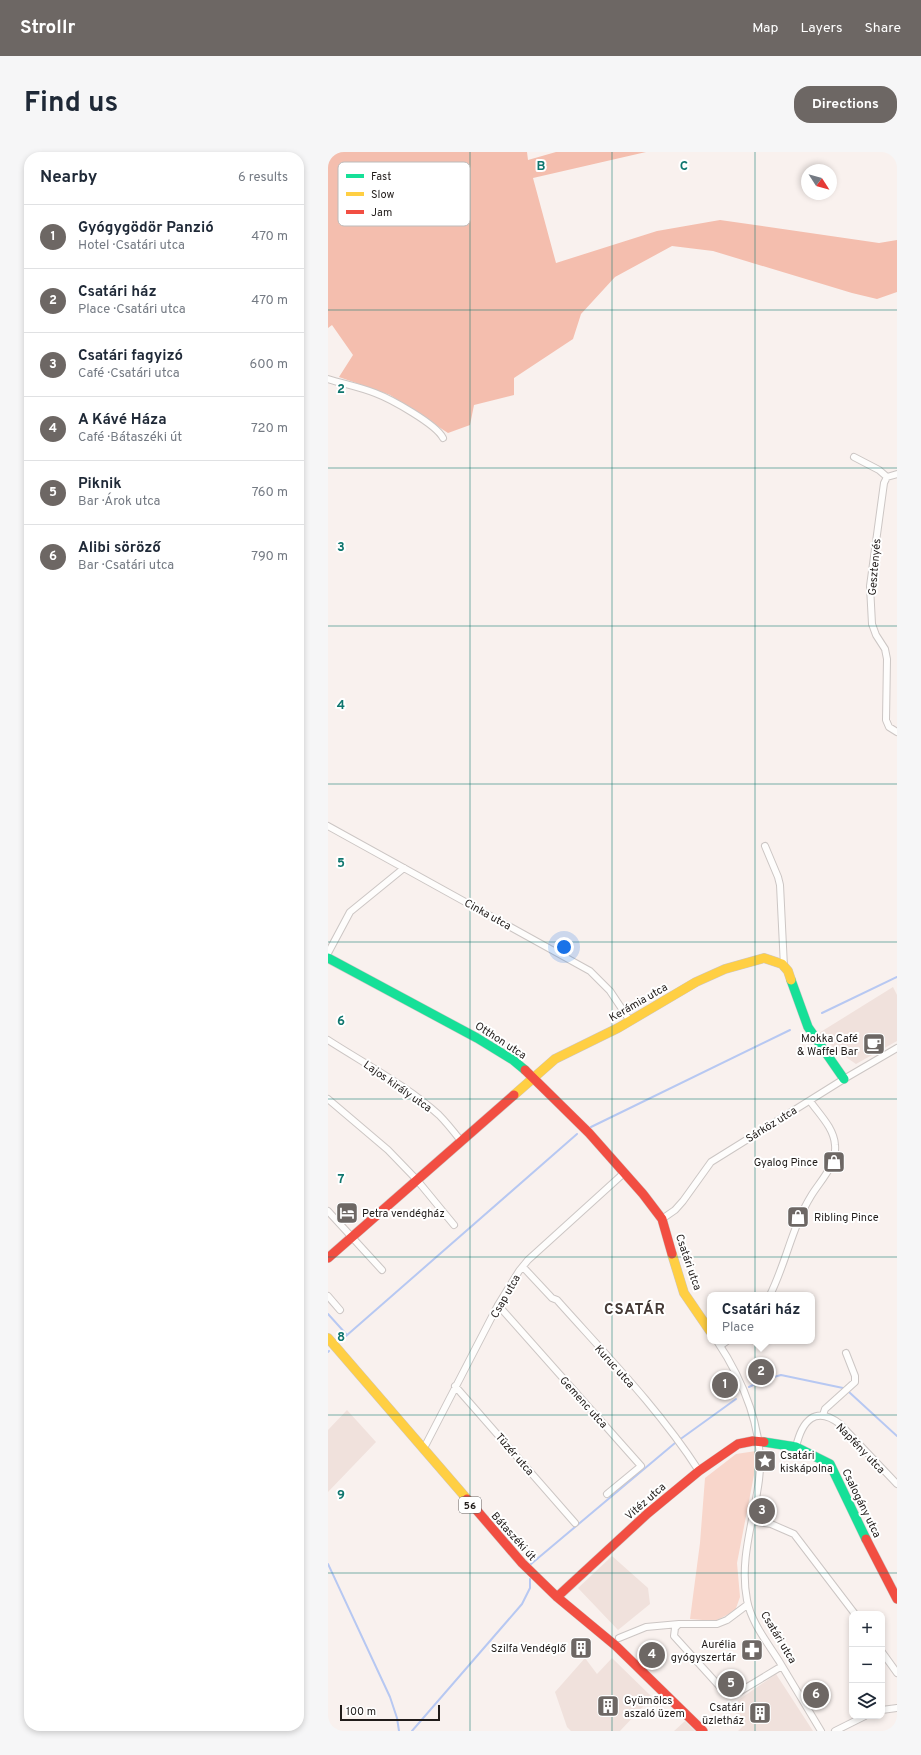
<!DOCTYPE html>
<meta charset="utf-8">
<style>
body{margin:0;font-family:Overpass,sans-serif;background:#f6f6f7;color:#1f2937}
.controls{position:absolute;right:12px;bottom:12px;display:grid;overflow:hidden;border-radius:8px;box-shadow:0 2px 6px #0003}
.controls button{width:36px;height:36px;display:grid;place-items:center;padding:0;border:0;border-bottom:1px solid #e0e1e3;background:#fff;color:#1f2937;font:20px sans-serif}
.compass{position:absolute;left:473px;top:12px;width:36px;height:36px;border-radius:50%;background:#fff;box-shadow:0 2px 6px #0003;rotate:126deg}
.scale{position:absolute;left:12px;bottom:10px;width:100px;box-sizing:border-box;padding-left:4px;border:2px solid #211c1a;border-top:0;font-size:11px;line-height:14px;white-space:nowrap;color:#211c1a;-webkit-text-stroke:3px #fff;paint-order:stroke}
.you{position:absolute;left:236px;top:795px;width:14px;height:14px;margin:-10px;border:3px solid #fff;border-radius:50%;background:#1a73e8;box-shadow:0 0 0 6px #1a73e833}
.badge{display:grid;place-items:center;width:26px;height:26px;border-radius:50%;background:#6d6764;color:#fff;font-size:13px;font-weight:700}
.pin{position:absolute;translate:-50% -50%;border:2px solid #fff;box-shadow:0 1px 4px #0006}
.popup{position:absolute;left:379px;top:1140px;width:108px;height:52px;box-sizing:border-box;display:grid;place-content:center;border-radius:8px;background:#fff;filter:drop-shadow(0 1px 3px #0005);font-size:13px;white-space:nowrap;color:#747a83}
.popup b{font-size:15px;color:#1f2937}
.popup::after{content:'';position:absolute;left:50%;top:100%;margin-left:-8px;border:8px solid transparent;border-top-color:#fff}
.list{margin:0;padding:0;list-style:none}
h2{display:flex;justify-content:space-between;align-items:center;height:52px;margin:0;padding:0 16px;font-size:17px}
h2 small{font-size:13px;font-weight:400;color:#747a83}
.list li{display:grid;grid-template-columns:26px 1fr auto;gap:12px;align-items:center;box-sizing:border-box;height:64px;padding:0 16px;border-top:1px solid #e0e1e3}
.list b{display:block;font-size:15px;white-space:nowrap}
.list p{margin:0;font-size:13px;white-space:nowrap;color:#747a83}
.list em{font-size:13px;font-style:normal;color:#747a83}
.icon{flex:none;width:22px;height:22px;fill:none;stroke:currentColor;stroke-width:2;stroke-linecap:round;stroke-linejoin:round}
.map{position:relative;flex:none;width:569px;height:1579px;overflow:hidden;border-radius:16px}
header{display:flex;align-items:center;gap:24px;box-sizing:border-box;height:56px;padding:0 20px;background:#6d6764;color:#fff}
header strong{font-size:19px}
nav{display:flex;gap:22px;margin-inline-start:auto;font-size:14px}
.intro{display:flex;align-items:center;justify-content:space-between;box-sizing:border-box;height:96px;padding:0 24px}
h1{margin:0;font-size:28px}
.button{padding:10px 18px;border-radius:16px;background:#6d6764;color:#fff;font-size:14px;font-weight:700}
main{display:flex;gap:24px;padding:0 24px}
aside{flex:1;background:#fff;border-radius:16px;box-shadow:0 2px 6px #0003}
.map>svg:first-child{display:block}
.built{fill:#f0e1dc}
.green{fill:#f8d6cb}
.forest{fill:#f4beae}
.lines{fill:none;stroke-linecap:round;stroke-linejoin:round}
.stream{stroke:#b7c8f2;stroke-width:2}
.street-casing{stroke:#ccc6c4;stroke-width:8}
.fast-casing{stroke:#ccc6c4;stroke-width:10}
.slow-casing{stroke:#ccc6c4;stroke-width:10}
.jam-casing{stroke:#ccc6c4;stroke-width:10}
.street{stroke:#fefdfc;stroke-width:6}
.fast{stroke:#16e098;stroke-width:9}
.slow{stroke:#ffcf43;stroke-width:9}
.jam{stroke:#f24e42;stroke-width:9}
.grid{fill:none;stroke:#0f766e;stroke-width:1;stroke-opacity:0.55}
.labels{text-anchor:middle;stroke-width:4;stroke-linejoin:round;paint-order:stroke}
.shield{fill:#fff;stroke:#64605f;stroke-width:1}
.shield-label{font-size:10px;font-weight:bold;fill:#211c1a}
.street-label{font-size:11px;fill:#211c1a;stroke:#fff}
.poi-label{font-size:11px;fill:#211c1a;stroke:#fff;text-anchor:end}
.district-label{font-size:15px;font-weight:bold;letter-spacing:1px;fill:#453a36;stroke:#fff}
.key{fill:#fff;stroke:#bcbbba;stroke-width:1}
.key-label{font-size:11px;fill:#211c1a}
.grid-label{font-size:13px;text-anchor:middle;font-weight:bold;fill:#0f766e;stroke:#fff;stroke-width:4;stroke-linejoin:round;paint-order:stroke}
</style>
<header>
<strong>Strollr</strong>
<nav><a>Map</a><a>Layers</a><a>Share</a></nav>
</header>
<div class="intro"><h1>Find us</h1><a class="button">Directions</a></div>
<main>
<aside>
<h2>Nearby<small>6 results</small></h2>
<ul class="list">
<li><span class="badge">1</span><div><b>Gyógygödör Panzió</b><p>Hotel · Csatári utca</p></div><em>470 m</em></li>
<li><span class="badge">2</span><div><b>Csatári ház</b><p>Place · Csatári utca</p></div><em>470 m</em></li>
<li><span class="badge">3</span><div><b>Csatári fagyizó</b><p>Café · Csatári utca</p></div><em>600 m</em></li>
<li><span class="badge">4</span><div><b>A Kávé Háza</b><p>Café · Bátaszéki út</p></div><em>720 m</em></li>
<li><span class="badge">5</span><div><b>Piknik</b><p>Bar · Árok utca</p></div><em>760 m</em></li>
<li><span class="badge">6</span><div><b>Alibi söröző</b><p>Bar · Csatári utca</p></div><em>790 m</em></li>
</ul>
</aside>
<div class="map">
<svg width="569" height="1579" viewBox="0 0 569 1579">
<rect width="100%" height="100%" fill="#f9f1ee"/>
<path class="built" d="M565,835L569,843V889L528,912L509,899L491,881Z
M19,1258L48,1290L0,1340V1278Z
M284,1404L320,1436L322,1452L290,1478L250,1436Z
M257,1506L269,1522L284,1506L324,1545L292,1579H243L239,1575L227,1540Z
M448,1522L485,1579H410L417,1572L402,1554Z
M357,1569L367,1579H346Z"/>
<path class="green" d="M428,1299L426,1323L409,1411L412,1445L407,1459L387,1469L362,1467L372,1391L377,1326L408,1302Z"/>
<path class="forest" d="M0,0H199L200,8L228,0H318L205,26L228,111L329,79L392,68L551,91L569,88V140L549,147L524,141L385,99L344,94L287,125L253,162L245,187L186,226V243L146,253L142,273L120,281L62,243L11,225L25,203L4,173L0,176Z"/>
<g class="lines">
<path class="stream" d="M494,861L569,825
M263,975L462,878
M0,1162L19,1183
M18,1184L249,982
M0,1200L1,1199
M421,1235L435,1228L453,1223L515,1236
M521,1240L569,1284
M0,1412L62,1545L69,1566L71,1579
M203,1412L347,1291L408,1247
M84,1579L194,1452L202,1436V1427"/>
<g class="street-casing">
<path id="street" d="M0,227C16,232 32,235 47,241C63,247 108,272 115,286
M526,305L551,318L559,325
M569,322L559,325L556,331L542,434L544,472L548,483L557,497L559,507L558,568L561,575L569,580
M0,674L262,819L282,839L302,869
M437,694L450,725L452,733L456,815
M0,801L22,760L76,716
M0,888C37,912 78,933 111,963C119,971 126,980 133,989
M0,947L60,998L89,1028L126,1073
M0,1059L54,1118
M334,1067L347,1058L355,1049L383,1010L516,927L569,896
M195,1115L224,1146L229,1148C278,1203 331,1257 371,1319
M442,1143C458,1111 464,1075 483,1044C492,1029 509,1013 507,993C506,976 491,962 482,949
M0,1144L12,1158
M170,1153L313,1314L279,1342
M389,1189C415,1228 437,1280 431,1328C426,1368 411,1407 419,1448C423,1470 439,1490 451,1509C465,1532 479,1556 493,1579
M392,1194L399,1189
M127,1234L247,1371
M495,1263L497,1257L527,1230V1224L518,1201
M468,1295C474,1269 487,1253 512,1272L569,1332
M96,1296L170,1153L191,1119L200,1108L296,1021
M424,1369L443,1372L466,1382L527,1462
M419,1453L399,1468L389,1472H351L347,1476L346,1484L393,1536L401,1540H411L454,1514
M291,1486L318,1475L351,1472
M554,1500L569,1521
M554,1558L569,1556
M507,1579L537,1564"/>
</g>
<g class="fast-casing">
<path id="fast" d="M0,806L149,886L185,908L197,918
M463,828L480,875L516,927
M436,1290L468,1295L502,1312L538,1387"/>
</g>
<g class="slow-casing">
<path id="slow" d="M186,943L227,907L290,876L368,830L397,817L436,806L454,812L460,819L463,828
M344,1102L356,1141L382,1179
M0,1186L139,1347"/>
</g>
<g class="jam-casing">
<path id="jam" d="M197,918L261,981L315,1042L334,1067L344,1102
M0,1106L186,943
M139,1347L194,1411L229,1445L288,1494L375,1579
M538,1387L569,1447
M229,1445L319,1362L371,1319L410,1292L425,1289L436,1290"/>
</g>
<use href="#street" class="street"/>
<use href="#fast" class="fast"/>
<use href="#slow" class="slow"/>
<use href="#jam" class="jam"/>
</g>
<path class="grid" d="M142,0V1579M284,0V1579M427,0V1579M0,158H569M0,316H569M0,474H569M0,632H569M0,790H569M0,947H569M0,1105H569M0,1263H569M0,1421H569"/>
<defs>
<g id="cafe-square" transform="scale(1.15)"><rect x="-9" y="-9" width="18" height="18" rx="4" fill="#6d6764" stroke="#fff"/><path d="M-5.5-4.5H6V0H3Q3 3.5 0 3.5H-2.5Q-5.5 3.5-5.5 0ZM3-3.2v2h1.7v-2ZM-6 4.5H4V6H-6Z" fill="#fff"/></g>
<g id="shop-square" transform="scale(1.15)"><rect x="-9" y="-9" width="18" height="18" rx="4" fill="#6d6764" stroke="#fff"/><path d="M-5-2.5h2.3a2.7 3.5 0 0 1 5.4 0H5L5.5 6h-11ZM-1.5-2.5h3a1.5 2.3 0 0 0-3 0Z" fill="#fff"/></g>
<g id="hotel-square" transform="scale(1.15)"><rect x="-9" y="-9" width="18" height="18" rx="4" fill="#6d6764" stroke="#fff"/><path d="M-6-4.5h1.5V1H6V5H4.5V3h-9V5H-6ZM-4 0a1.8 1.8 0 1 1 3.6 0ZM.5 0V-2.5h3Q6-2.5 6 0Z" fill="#fff"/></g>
<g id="sight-square" transform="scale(1.15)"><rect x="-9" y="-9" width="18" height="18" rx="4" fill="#6d6764" stroke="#fff"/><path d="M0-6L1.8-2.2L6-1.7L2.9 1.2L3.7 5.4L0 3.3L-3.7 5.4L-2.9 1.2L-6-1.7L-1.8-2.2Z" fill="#fff"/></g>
<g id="building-square" transform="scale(1.15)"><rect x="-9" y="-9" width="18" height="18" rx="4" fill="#6d6764" stroke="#fff"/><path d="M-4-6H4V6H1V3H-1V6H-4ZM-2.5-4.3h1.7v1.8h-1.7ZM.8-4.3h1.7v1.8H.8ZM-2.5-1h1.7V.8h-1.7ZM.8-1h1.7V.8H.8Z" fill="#fff"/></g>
<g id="pharmacy-square" transform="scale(1.15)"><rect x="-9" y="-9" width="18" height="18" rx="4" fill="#6d6764" stroke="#fff"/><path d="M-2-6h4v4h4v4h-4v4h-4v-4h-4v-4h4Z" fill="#fff"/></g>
</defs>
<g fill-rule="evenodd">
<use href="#cafe-square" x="546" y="892"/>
<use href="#shop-square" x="506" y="1010"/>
<use href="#hotel-square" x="19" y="1061"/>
<use href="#shop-square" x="470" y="1065"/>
<use href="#sight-square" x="437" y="1309"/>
<use href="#building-square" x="253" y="1496"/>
<use href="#pharmacy-square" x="424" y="1498"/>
<use href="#building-square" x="280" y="1554"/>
<use href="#building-square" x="432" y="1561"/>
</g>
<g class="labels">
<rect class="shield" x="131" y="1345" width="22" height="16" rx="3"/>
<g class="shield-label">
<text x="142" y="1357">56</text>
</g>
<g class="street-label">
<text transform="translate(546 415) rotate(-85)" y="4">Gesztenyés</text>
<text transform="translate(160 762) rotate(29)" y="4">Cinka utca</text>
<text transform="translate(310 850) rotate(-30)" y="4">Kerámia utca</text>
<text transform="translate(173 888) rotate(33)" y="4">Otthon utca</text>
<text transform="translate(70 934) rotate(35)" y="4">Lajos király utca</text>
<text transform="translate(443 972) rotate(-32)" y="4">Sárköz utca</text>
<text transform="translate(361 1110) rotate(71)" y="4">Csatári utca</text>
<text transform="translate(177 1144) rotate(-60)" y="4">Csap utca</text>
<text transform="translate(287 1214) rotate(48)" y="4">Kuruc utca</text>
<text transform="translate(256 1250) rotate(48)" y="4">Gemenc utca</text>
<text transform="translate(533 1296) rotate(46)" y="4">Napfény utca</text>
<text transform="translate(187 1302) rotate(49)" y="4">Tüzér utca</text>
<text transform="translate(317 1349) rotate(-41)" y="4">Vitéz utca</text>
<text transform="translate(534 1351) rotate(64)" y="4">Csalogány utca</text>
<text transform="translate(186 1384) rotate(48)" y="4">Bátaszéki út</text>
<text transform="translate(451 1485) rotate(59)" y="4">Csatári utca</text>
</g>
<g class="poi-label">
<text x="530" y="890">Mokka Café<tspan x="530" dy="13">&amp; Waffel Bar</tspan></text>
<text x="490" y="1014">Gyalog Pince</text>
<text x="34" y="1065" text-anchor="start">Petra vendégház</text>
<text x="486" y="1069" text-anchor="start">Ribling Pince</text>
<text x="452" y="1307" text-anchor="start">Csatári<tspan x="452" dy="13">kiskápolna</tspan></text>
<text x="408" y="1496">Aurélia<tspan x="408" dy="13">gyógyszertár</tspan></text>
<text x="238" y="1500">Szilfa Vendéglő</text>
<text x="296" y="1552" text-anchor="start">Gyümölcs<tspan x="296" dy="13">aszaló üzem</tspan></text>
<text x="416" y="1559">Csatári<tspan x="416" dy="13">üzletház</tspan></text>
</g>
<g class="district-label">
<text x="307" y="1162">CSATÁR</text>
</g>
</g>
<rect x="10" y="10" width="132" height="64" rx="6" class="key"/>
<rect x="18" y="22" width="18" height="4" fill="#16e098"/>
<rect x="18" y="40" width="18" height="4" fill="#ffcf43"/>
<rect x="18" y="58" width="18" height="4" fill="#f24e42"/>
<g class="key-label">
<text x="43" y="28">Fast</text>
<text x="43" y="46">Slow</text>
<text x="43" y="64">Jam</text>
</g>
<g class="grid-label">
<text x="213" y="18">B</text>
<text x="356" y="18">C</text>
<text x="13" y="241">2</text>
<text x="13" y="399">3</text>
<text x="13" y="557">4</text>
<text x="13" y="715">5</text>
<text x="13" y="873">6</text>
<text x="13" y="1031">7</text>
<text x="13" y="1189">8</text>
<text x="13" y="1347">9</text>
</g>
</svg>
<div class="controls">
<button>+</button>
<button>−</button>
<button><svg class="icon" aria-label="layers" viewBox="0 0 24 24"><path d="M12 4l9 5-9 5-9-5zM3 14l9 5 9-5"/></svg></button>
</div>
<svg class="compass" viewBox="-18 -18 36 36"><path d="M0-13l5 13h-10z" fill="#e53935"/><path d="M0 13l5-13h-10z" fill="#747a83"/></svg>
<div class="scale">100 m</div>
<div class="you"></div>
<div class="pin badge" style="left:397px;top:1233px">1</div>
<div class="pin badge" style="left:433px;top:1220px">2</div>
<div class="popup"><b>Csatári ház</b>Place</div>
<div class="pin badge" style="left:434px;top:1359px">3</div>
<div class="pin badge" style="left:324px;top:1503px">4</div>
<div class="pin badge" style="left:403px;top:1532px">5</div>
<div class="pin badge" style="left:488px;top:1543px">6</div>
</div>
</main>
